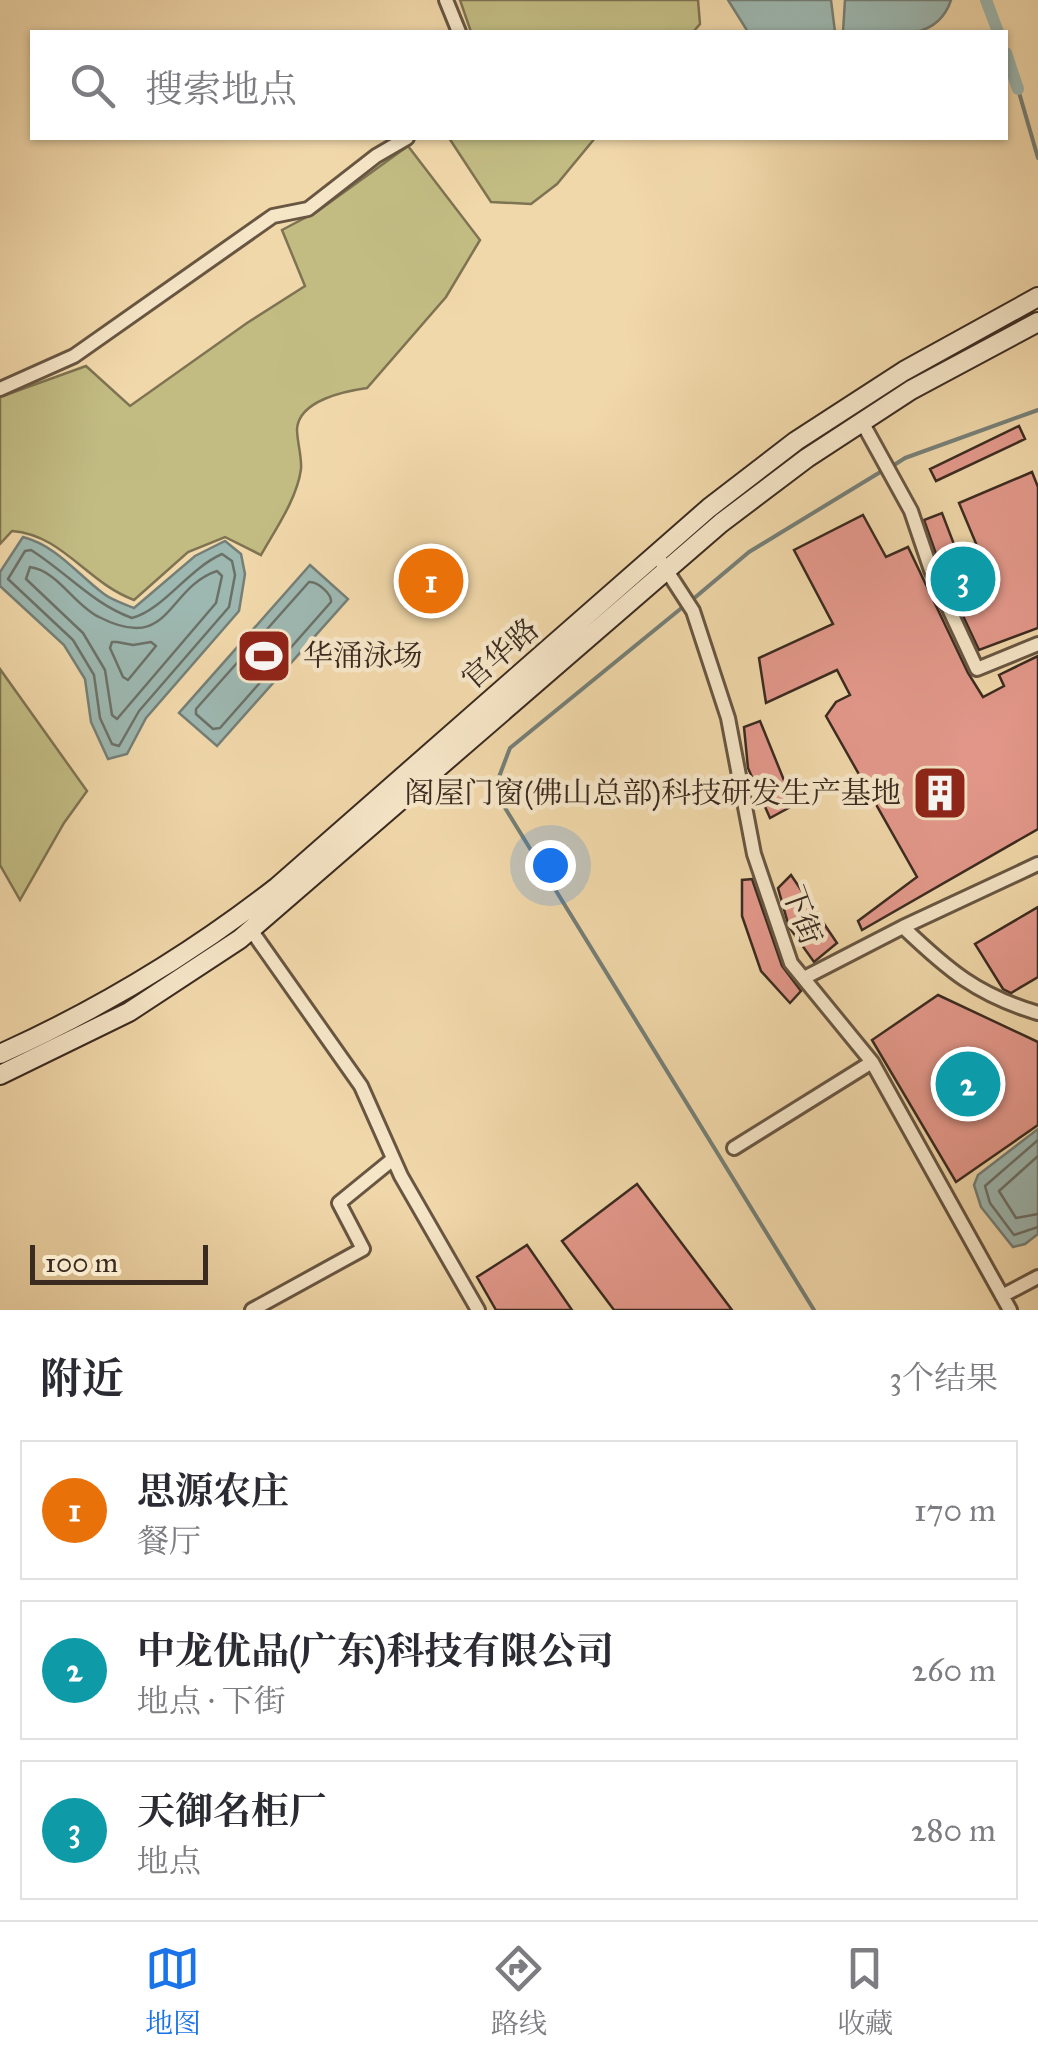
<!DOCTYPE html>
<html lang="zh">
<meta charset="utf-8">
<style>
body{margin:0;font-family:"IM FELL Great Primer","Noto Serif SC",serif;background:#f2f2f3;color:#2b2b33}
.scale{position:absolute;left:30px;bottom:25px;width:178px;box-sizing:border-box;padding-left:10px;border:5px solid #3a2a20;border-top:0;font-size:28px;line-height:35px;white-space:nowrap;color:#3a2a20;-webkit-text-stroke:8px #f6e6c8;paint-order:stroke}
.you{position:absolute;left:550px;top:865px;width:35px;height:35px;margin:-25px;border:8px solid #fff;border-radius:50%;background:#1a73e8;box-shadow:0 0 0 15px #1a73e833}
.badge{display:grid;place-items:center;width:65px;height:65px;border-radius:50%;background:#1a73e8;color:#fff;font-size:32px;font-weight:700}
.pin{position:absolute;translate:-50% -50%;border:5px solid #fff;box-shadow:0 2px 10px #0006}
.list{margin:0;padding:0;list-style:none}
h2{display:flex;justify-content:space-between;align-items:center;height:130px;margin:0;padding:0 40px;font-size:42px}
h2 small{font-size:32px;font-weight:400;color:#7c7c81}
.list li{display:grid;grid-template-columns:65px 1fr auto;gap:30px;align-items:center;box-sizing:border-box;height:140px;margin:0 20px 20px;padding:0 20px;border:2px solid #e1e1e2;border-radius:0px}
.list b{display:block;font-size:38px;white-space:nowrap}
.list p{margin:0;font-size:32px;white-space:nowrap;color:#7c7c81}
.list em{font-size:32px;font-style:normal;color:#7c7c81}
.icon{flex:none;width:55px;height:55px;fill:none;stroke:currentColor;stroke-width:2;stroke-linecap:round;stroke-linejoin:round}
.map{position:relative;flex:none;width:1038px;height:1310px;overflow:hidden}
.search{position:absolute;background:#fff;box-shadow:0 2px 8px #0004;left:30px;right:30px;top:30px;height:110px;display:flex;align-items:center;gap:25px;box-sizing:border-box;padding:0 35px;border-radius:0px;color:#7c7c81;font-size:38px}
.sheet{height:610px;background:#fff}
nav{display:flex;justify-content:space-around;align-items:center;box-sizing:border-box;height:140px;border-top:2px solid #e1e1e2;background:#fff;font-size:28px;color:#7c7c81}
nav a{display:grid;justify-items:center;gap:5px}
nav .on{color:#1a73e8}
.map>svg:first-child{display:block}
.green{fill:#c2bc83;stroke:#7e7352;stroke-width:2.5}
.water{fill:#9db8b1;stroke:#757f77;stroke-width:2.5}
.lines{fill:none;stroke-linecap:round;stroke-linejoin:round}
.shore{stroke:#6c7168;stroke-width:2.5}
.stream{stroke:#757f77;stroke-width:4}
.canal{stroke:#9db8b1;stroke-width:12}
.building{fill:#e5998c;stroke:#3a2a20;stroke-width:2.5}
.minor-casing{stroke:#685642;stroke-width:18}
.secondary-casing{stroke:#3a2a20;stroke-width:22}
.minor{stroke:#f6e6c8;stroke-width:12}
.secondary{stroke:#f6e6c8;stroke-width:18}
.labels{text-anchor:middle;stroke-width:9;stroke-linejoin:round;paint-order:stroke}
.street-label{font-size:30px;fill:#3a2a20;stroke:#f6e6c8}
.poi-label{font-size:30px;fill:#3a2a20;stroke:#f6e6c8;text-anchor:start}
</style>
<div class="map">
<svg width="1038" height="1310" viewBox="0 0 1038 1310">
<rect width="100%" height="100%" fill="#f1d8aa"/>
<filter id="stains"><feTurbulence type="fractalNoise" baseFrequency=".002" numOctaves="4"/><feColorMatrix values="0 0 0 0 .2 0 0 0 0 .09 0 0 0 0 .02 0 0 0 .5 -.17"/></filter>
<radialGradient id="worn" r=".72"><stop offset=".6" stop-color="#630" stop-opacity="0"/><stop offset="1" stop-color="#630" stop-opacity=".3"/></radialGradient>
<path class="green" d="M460,0H698L700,24L693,32H471Z
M449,138H595L557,184L531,204L491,202Z
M408,146L480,240L446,297L367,388C346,391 299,400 297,429C297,442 302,456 301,469C297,499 275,530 261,555L225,537L188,552L134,600C86,582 63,535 12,531L0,544V397L86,366L130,406L247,323L305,286L282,230L318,211Z
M0,669L87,791L64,823L20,900L0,865Z"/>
<path class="water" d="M728,0H831L835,32H748Z
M845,0H951C936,46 884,33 843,32Z
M23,537C57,546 77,574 104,594C112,600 124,604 134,608L195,556L225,541L241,554L245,574L239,611L146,718L127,754L108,759L91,722L85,679L64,645L0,586V572Z
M310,565L348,599L217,746L179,713Z
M1038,1129V1234L1025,1244L1013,1247L981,1207L974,1185L978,1175Z"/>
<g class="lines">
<path class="shore" d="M31,550C66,572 93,604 132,618C163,610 188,569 222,554L232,561L235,575L229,607L139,711L119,746L112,744L100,718L94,675L73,640L8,579L25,551Z
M30,567C58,571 74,605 99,617C171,654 166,588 217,571L222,576L216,603L117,719L112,715L105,670L83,633L26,579Z
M309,582C317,581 332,594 331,602L220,728L213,729L196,714V709Z
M117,642L133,645L151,642L156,646L128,680L123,677L110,648L112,642Z
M1038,1140L985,1186L990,1203L1014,1235L1038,1227
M1038,1156L999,1191L1016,1218L1038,1214"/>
<path class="stream" d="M1018,89L1038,158
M891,467L905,458L1038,410
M692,600L749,552L882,471
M684,606L510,748L494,790L814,1310"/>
<path class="canal" d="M986,0L998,32
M1006,53L1018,89"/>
</g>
<path class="building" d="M1019,426L1025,439L936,481L930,469Z
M1032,472L1038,487V628L979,650L942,571L924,520L942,513L960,560L980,553L959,503Z
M863,515L886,557L908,547L968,673L983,697L1004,686L999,675L1038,656V829L862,930L858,921L917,877L826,716L836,702L850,695L837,670L766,703L759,658L833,624L794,550Z
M760,721L794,805L770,818L748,768L744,727Z
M791,875L837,943L814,962L789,927L778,888Z
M752,879L782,966L801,991L790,1003L761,971L742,916V880Z
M1038,907V977L1011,993L1003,989L975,944Z
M938,995L1038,1042V1125L956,1182L872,1040Z
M637,1184L732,1310H614L562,1241Z
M527,1245L572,1310H496L477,1277Z"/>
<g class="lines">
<g class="minor-casing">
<path id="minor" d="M446,0L459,32
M0,389L74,356L273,216L308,209L376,156L407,138
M862,422L911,511L931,570L977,669L1038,644
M656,554L693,611L728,718L754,854L791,963L872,1062L1010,1310
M903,927L1038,864
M251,930L361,1086L401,1176L478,1310
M804,978L903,927C948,970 977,995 1038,1013
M734,1148L872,1062
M1002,1296L1038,1277
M252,1310L363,1249L339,1203L393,1159"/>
</g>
<g class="secondary-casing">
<path id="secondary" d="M0,1054C100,1009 191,954 277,887L709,508L796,441L904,371L1038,297
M0,1075L129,1012L240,939L721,523L807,458L911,390L1038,322"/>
</g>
<use href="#minor" class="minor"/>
<use href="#secondary" class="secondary"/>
</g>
<defs>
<g id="stadium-square" transform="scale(2.875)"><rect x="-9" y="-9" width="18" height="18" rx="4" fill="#8f2418" stroke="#f6e6c8"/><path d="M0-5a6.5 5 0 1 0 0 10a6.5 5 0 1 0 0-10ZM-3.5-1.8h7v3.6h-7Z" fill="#fff"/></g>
<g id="building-square" transform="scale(2.875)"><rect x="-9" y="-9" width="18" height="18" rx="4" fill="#8f2418" stroke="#f6e6c8"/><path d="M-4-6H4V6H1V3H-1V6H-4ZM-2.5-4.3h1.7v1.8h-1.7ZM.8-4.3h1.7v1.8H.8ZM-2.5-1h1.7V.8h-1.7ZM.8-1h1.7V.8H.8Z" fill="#fff"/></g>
</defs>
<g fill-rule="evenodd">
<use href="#stadium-square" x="264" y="656"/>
<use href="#building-square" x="940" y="793"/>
</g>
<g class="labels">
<g class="street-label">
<text transform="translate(500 654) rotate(-41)" y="10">官华路</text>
<text transform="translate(802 915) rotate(70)" y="10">下街</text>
</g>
<g class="poi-label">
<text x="303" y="666">华涌泳场</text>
<text x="901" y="803" text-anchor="end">阁屋门窗(佛山总部)科技研发生产基地</text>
</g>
</g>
<rect width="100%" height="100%" filter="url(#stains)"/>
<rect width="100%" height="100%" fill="url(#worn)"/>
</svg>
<div class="scale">100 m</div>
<div class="you"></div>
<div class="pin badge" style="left:431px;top:581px;background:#e8710a">1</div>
<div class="pin badge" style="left:968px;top:1084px;background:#0f9aa8">2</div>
<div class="pin badge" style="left:963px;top:579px;background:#0f9aa8">3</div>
<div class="search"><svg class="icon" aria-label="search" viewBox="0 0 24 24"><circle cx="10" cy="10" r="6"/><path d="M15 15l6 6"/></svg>搜索地点</div>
</div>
<section class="sheet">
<h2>附近<small>3个结果</small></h2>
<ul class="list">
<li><span class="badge" style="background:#e8710a">1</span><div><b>思源农庄</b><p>餐厅</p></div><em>170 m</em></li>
<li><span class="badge" style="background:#0f9aa8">2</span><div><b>中龙优品(广东)科技有限公司</b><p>地点 · 下街</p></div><em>260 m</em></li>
<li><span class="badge" style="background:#0f9aa8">3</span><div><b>天御名柜厂</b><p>地点</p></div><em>280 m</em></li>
</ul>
</section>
<nav>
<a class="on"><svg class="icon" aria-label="map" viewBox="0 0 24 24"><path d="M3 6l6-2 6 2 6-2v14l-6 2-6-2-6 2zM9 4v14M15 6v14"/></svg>地图</a>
<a><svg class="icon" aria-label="directions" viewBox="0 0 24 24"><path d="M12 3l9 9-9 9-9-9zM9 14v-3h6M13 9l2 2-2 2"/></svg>路线</a>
<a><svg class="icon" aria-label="saved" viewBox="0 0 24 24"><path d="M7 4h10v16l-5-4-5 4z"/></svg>收藏</a>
</nav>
